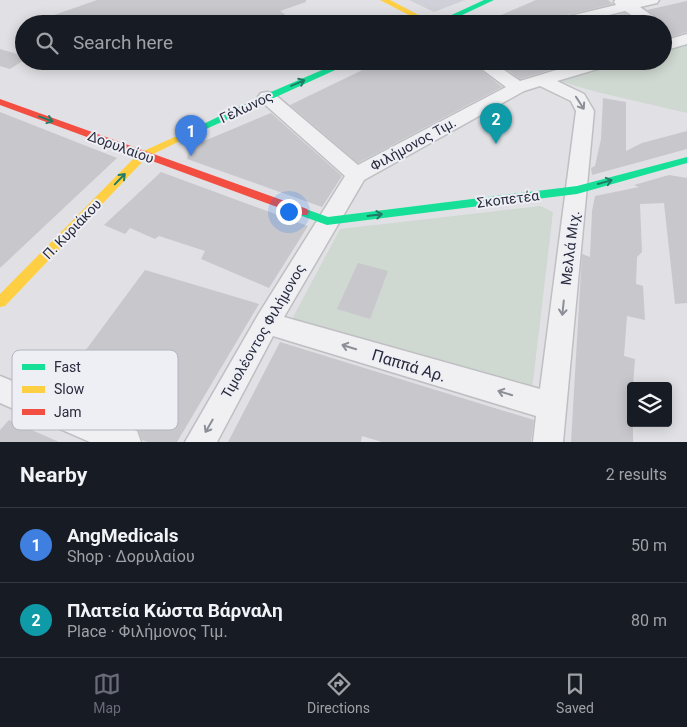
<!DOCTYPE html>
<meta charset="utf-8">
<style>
body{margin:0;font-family:Roboto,sans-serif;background:#242831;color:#f1f3f6}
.controls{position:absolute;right:15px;bottom:15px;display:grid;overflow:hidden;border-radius:5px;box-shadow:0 2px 12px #0003}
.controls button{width:45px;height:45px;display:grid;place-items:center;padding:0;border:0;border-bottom:1px solid #363941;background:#171b24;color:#f1f3f6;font:25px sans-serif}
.you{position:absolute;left:288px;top:211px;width:18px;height:18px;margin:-12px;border:4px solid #fff;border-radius:50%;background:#1a73e8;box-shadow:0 0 0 8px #1a73e833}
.badge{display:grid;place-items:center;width:32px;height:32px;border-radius:50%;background:#696b78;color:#fff;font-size:16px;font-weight:700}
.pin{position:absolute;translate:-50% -41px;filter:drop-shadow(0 1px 2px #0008)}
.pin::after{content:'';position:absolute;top:26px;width:18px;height:15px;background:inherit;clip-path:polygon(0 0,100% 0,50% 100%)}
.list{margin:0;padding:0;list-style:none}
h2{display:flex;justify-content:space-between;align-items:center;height:65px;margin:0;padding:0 20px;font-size:21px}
h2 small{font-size:16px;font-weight:400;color:#9ea1a6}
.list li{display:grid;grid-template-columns:32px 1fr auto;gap:15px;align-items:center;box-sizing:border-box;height:75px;padding:0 20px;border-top:1px solid #363941}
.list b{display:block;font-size:19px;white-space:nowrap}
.list p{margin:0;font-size:16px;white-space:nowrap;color:#9ea1a6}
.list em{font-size:16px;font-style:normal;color:#9ea1a6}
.icon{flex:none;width:28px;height:28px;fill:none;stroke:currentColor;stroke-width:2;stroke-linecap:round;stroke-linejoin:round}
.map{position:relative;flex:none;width:687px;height:442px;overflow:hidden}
.search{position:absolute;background:#171b24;box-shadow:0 2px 12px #0003;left:15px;right:15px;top:15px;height:55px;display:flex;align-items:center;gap:12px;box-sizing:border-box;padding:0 18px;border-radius:28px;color:#9ea1a6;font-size:19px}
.sheet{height:215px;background:#171b24}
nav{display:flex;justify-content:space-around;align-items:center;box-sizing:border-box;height:70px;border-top:1px solid #363941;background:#171b24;font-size:14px;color:#9ea1a6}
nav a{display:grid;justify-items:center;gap:2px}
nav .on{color:#696b78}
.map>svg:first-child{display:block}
.built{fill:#cfd0d8}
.green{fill:#cfd8d1}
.building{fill:#c7c7cc}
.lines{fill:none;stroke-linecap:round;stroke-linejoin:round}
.street-casing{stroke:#bfbfc3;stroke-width:3}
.street{fill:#f0f0f2;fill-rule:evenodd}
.fast{fill:#16e098;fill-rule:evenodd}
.slow{fill:#ffcf43;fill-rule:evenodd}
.jam{fill:#f24e42;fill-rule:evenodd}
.oneway{stroke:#207c66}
.oneway2{stroke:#8c8e98}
.labels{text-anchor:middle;stroke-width:4;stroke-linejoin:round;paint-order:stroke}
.street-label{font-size:14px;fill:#292b3d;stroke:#eeeff5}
.near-street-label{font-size:16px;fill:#292b3d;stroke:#eeeff5}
.key{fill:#eeeff5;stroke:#b3b4be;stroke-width:1}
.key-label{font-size:14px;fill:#292b3d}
</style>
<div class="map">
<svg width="687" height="442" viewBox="0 0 687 442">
<rect width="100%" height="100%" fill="#e1e1e5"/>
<path class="built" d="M409,0H465L434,12Z"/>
<path class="green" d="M687,42V113L597,92L558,81V77L616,61H663V48Z
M541,206L553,212L532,390L292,319L340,229Z"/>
<path class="building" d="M97,0H306V2L280,11L288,17L270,24H38L37,21Z
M536,0H608L613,4L549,19L545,24H480Z
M687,1V32L663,39V26L666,24L647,10Z
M625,13L641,24H582Z
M0,49L24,56V60L10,69L0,66Z
M381,61H469L502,87L358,163L290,105Z
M495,61H569L570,64L520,79Z
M603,98L626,102V151L642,143L687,131V149L592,175L591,168L595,166L601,139Z
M0,112L117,158L0,268Z
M271,113L342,176L322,207L187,159L189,150L197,144Z
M161,172L308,226L269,288L201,259L205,251L159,236L155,239L130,228L125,234L104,225Z
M669,175L687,178V303L675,304L664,203L640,204L642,252L637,257L636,284L643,286L645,320L627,316L624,356L635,359L633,386H631V423H633V442H571L582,254L590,257L592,211L595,196L639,187L634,185Z
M358,263L388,271L370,319L337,309Z
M145,270L259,304L177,442H147L142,440L138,429L122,423L138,393L98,378L80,403L54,393Z
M280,342L534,420L531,442H382L362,436L361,442H228Z
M9,420L59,442H0V430Z"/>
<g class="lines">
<g class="street-casing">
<path id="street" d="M615,0H659L657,3L640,7L664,24H645L625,11L573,24H547L549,21L616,5L614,2Z
M687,34V44L663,51V41Z
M471,61H491L520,81L586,61H613L611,65L557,81L584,94L594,111L563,442H533L536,416L273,336L217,442H185L258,315L345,176L261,101L258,97L261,93L267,92L273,93L358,165L506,87ZM540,86L571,101L576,111L540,389L284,317L364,180L524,91Z
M0,376L137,431L141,442H90L0,403Z"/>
</g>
<use href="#street" class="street"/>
<path class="fast" d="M484,0H494L443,24H432Z
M343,61H355L182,140L179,141L174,138L264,95Z
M687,157V163L577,194L327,225L299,215L297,212L303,208L328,217L577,186Z"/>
<path class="slow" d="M380,0H390L436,24H426Z
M179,135L182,136L184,138L182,140L147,157L5,306L0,307V294L139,153Z"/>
<path class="jam" d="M0,99L307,209L309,212L307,215H299L0,105Z"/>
</g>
<defs><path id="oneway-shaft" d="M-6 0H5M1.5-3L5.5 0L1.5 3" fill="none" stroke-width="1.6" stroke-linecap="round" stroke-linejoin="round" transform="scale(1.25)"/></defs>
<g class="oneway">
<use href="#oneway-shaft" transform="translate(298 83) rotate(-23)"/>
<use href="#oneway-shaft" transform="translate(46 119) rotate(20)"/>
<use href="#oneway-shaft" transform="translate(120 179) rotate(-46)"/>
<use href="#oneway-shaft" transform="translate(605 182) rotate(-15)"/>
<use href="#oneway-shaft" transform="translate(375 215) rotate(-7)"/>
</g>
<g class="oneway2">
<use href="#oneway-shaft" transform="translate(580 103) rotate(57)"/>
<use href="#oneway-shaft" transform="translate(563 308) rotate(96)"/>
<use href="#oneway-shaft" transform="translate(349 347) rotate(-163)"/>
<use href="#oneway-shaft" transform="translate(505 393) rotate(-163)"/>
<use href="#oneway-shaft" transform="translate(209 426) rotate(120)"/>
</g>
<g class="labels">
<g class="street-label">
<text transform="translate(246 107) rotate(-25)" y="5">Γέλωνος</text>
<text transform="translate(413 144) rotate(-29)" y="5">Φιλήμονος Τιμ.</text>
<text transform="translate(121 147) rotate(20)" y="5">Δορυλαίου</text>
<text transform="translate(508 199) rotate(-7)" y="5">Σκοπετέα</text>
<text transform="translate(72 229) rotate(-46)" y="5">Π. Κυριάκου</text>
<text transform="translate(570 248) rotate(-83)" y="5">Μελλά Μιχ.</text>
<text transform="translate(263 331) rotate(-60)" y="5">Τιμoλέοντος Φιλήμονος</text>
</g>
<g class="near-street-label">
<text transform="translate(409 365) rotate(17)" y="6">Παππά Αρ.</text>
</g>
</g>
<rect x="12" y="350" width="166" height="80" rx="8" class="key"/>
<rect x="22" y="364" width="23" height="6" fill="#16e098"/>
<rect x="22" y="386" width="23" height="7" fill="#ffcf43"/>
<rect x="22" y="409" width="23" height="6" fill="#f24e42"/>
<g class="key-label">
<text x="54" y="372">Fast</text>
<text x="54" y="394">Slow</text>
<text x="54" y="417">Jam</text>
</g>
</svg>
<div class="controls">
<button><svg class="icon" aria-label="layers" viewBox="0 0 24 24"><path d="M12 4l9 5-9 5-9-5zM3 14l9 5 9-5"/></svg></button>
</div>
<div class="you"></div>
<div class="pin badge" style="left:191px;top:156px;background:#3f7fe0">1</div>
<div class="pin badge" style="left:496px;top:144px;background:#0f9aa8">2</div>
<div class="search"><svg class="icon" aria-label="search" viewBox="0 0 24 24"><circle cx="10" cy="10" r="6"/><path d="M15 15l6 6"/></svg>Search here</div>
</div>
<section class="sheet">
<h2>Nearby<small>2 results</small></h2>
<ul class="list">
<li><span class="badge" style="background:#3f7fe0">1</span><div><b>AngMedicals</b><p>Shop · Δορυλαίου</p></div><em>50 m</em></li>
<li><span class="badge" style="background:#0f9aa8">2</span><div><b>Πλατεία Κώστα Βάρναλη</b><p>Place · Φιλήμονος Τιμ.</p></div><em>80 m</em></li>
</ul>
</section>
<nav>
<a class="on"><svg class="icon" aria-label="map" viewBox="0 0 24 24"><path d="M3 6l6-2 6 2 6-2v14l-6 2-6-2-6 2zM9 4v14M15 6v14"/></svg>Map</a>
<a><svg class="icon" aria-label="directions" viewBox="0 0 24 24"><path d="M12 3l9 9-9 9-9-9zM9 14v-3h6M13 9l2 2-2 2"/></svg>Directions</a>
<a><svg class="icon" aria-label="saved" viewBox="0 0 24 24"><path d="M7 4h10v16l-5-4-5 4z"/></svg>Saved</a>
</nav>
